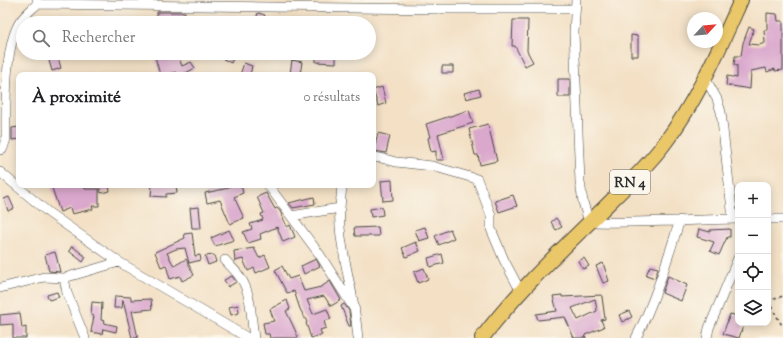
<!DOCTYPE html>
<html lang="fr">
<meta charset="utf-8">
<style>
body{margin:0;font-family:"Sorts Mill Goudy",serif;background:#f6f6f6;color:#202124}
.controls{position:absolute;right:12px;bottom:12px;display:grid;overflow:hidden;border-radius:8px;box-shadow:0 2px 10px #0003}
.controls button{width:36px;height:36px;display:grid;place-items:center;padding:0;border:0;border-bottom:1px solid #e0e0e0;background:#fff;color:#202124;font:20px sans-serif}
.compass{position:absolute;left:687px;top:12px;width:36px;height:36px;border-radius:50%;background:#fff;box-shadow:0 2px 10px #0003;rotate:64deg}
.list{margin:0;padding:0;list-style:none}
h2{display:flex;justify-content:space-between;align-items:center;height:52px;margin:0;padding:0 16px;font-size:17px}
h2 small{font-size:13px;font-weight:400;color:#757577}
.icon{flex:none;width:22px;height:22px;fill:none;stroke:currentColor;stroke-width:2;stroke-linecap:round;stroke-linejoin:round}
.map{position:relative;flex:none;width:783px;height:338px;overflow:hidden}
.search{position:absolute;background:#fff;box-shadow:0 2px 10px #0003;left:16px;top:16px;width:360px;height:44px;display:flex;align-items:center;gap:10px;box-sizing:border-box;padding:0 14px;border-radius:22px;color:#757577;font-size:15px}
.panel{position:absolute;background:#fff;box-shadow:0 2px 10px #0003;left:16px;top:72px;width:360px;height:116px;border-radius:8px}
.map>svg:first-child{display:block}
.building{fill:#daa8cd;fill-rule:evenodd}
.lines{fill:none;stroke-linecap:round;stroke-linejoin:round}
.street-casing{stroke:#494642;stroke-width:10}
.primary-casing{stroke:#494642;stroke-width:16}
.path{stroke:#494642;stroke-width:1.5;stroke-dasharray:3 3;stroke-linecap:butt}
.street{stroke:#fff;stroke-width:9}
.primary{stroke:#eac769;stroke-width:14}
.labels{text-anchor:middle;stroke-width:3;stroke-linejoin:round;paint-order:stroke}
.shield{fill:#fbf7ec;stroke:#696865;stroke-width:1}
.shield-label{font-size:14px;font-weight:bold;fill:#2b2b2b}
</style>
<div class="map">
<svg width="783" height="338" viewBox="0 0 783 338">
<rect width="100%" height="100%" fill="#fbf7ec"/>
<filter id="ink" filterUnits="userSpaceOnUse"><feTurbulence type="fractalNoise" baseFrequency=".025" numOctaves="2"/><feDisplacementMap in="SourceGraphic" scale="8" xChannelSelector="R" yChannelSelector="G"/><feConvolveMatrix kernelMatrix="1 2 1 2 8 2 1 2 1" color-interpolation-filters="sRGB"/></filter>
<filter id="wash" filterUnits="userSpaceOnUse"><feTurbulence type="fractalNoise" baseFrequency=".012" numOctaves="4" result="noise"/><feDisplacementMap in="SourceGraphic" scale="16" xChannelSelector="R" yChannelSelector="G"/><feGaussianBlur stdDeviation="0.9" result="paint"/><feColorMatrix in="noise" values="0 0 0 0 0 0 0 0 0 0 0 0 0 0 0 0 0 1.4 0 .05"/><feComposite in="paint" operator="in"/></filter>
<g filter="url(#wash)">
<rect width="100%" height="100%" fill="#f3e0c5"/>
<g id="blocks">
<path class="building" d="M157,12H185V22L157,20Z
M258,13L265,15L262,23H255Z
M767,13L777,14L778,21H783V70L775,71V69L767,72L766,68L751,71L750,89L726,85L727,76L737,78V65H734L735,56H741L743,43L749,27L754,29L749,44L759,45L765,43L764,30H767Z
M513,20H528L527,51L533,62L525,66L515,46H512Z
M631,35L638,36V56H631Z
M154,53H177L182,66L191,62L195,68L182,75H178L176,72L165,75H160Z
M212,53H235L231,63Z
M316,53H336V63L316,62Z
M57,54L61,68L52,71L48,57Z
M292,60L302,62L300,75L290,74Z
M244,63L252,66L250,75H240Z
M442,66H453V73H442Z
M558,79H570V97H558Z
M382,87L386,103L378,106L373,90Z
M479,89L481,95L466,99L464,93Z
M469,110L473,123L438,134L444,160H436V151L431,152L428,138L430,137L426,124Z
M488,124L497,161L480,165L478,155H475L469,129Z
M19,127V139L12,140V128Z
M378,133L390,136L386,153L374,151Z
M392,180L393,200L383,201L381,181Z
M51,185H84L85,189H99V206H92L93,209L72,214L70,208L60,212Z
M99,185H109L110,191L101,193Z
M152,185H176L177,193L166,194V197L151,196Z
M233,185H241L243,193L234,197L244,218L230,224L220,200L207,203L205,193L224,189Z
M266,193L275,209L277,208L280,211L287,227L290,225L295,237L283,242L277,227L260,234L261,239L248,243L243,232L252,229L250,224L263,220L261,214L264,213L257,197Z
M513,195L517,206L499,212L495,201Z
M9,197L14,208L8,211L4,199Z
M314,197L315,204L293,208L289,203Z
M199,207L201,228H192L190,208Z
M382,207L383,215L371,217L370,209Z
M556,218L562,227L556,230L551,222Z
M378,227L379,236H355L354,228Z
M425,227L429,238L419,241L415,230Z
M450,229L454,238L439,245L435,236Z
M699,229L710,232V230L730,229V237H727L719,255L710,251L714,242L697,237Z
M229,230L234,240L215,246L211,238Z
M192,233L195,256L200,255L201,260L189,263L185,248L176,249L167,253L174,266L186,259L194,275L182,281L180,276L170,279L166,265L161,267L155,252L185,238L184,234Z
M416,242L420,251L406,257L402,248Z
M72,246L86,257L83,262L69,251Z
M254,248L259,258L265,255L270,267L256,273L254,268L248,271L243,259L235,261L234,251Z
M55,252L57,259L60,272L49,271L45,255Z
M442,254L444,263L430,267L428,258Z
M214,255L216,262L208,265L205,256Z
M584,258L589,266L583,269L578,261Z
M316,259L320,266L304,274L301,266Z
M603,263L609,281L603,283L596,266Z
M282,266L289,279L298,276L304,291L321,287L330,281L341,300L331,306L324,296L307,300L313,314L327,309L331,319L324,321L326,328L320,330L322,335L311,338L306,323L307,322L300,309L294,291L287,293L275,270Z
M650,266L658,268L655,278L646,275Z
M424,268L428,279L418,283L414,272Z
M232,276L236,282L228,287L224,280Z
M668,276L687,285L681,301L662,293Z
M57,292L59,297L49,300L47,295Z
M562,295V297L602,295V297L605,319L601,320L604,327L585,335L586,338H574L565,317L538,320L536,314L557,311L553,296ZM595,299L597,311L578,320L572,308Z
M115,296L131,297V300L151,299L152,309L132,311L138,338H132L123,300L122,308H114Z
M287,300L290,309L286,311L295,330L298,338H270L269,334H265L263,323L274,321L270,309Z
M92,302L102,303L101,320L105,321L104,323L117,326L116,332L103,329L102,334L91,332L94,316L91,315Z
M344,304L349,311L351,326H349L341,306Z
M238,305L239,313L231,315L229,307Z
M629,311L632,317L622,322L619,315Z
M20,313L22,328L26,327V338H13V324L0,325V315Z
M730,314L738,316V323H744L739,338L723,334Z"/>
</g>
</g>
<g filter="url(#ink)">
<use href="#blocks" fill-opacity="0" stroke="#494642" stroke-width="1"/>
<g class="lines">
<g class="street-casing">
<path id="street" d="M576,0L574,32L580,182L583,202L589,222C639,223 688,220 738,219
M37,4L434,9H575
M705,78L717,99L721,112L733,219
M0,150L3,148L6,139C6,108 4,52 18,25C22,17 31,10 37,4V0
M373,157L381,158L396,162L432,166L477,179L491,215V229L504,260L521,292
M0,172L49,213L119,262L248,338
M268,185L320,255L355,310
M340,208C338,230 344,254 348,276C353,297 356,317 358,338
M291,216L340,208L342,185
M768,219H783
M225,260C230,266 236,271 240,277C252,293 251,319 254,338
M64,278L67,293L85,338
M0,288L44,277L64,278L119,262
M636,338C655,301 667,260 680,220
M707,338L709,328L738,258"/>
</g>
<g class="primary-casing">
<path id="primary" d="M482,338C516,293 560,251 600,212C622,190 645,169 664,144C697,101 719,49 741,0"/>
</g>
<path class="path" d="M768,301L783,327
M768,301L783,296
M647,338H659"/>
<use href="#street" class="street"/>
<use href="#primary" class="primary"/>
</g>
</g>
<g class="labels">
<rect class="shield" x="610" y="170" width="40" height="24" rx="3"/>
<g class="shield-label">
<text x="630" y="187">RN 4</text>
</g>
</g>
</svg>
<div class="controls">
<button>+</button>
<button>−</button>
<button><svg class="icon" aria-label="locate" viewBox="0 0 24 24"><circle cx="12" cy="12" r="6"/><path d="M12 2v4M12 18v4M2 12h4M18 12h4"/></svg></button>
<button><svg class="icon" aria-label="layers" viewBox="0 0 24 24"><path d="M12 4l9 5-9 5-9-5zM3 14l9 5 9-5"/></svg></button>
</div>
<svg class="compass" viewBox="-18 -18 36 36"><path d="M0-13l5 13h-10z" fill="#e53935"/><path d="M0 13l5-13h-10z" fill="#757577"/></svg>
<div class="search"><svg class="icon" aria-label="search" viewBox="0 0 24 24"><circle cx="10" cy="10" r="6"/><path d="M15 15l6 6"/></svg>Rechercher</div>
<section class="panel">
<h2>À proximité<small>0 résultats</small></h2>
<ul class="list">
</ul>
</section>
</div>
